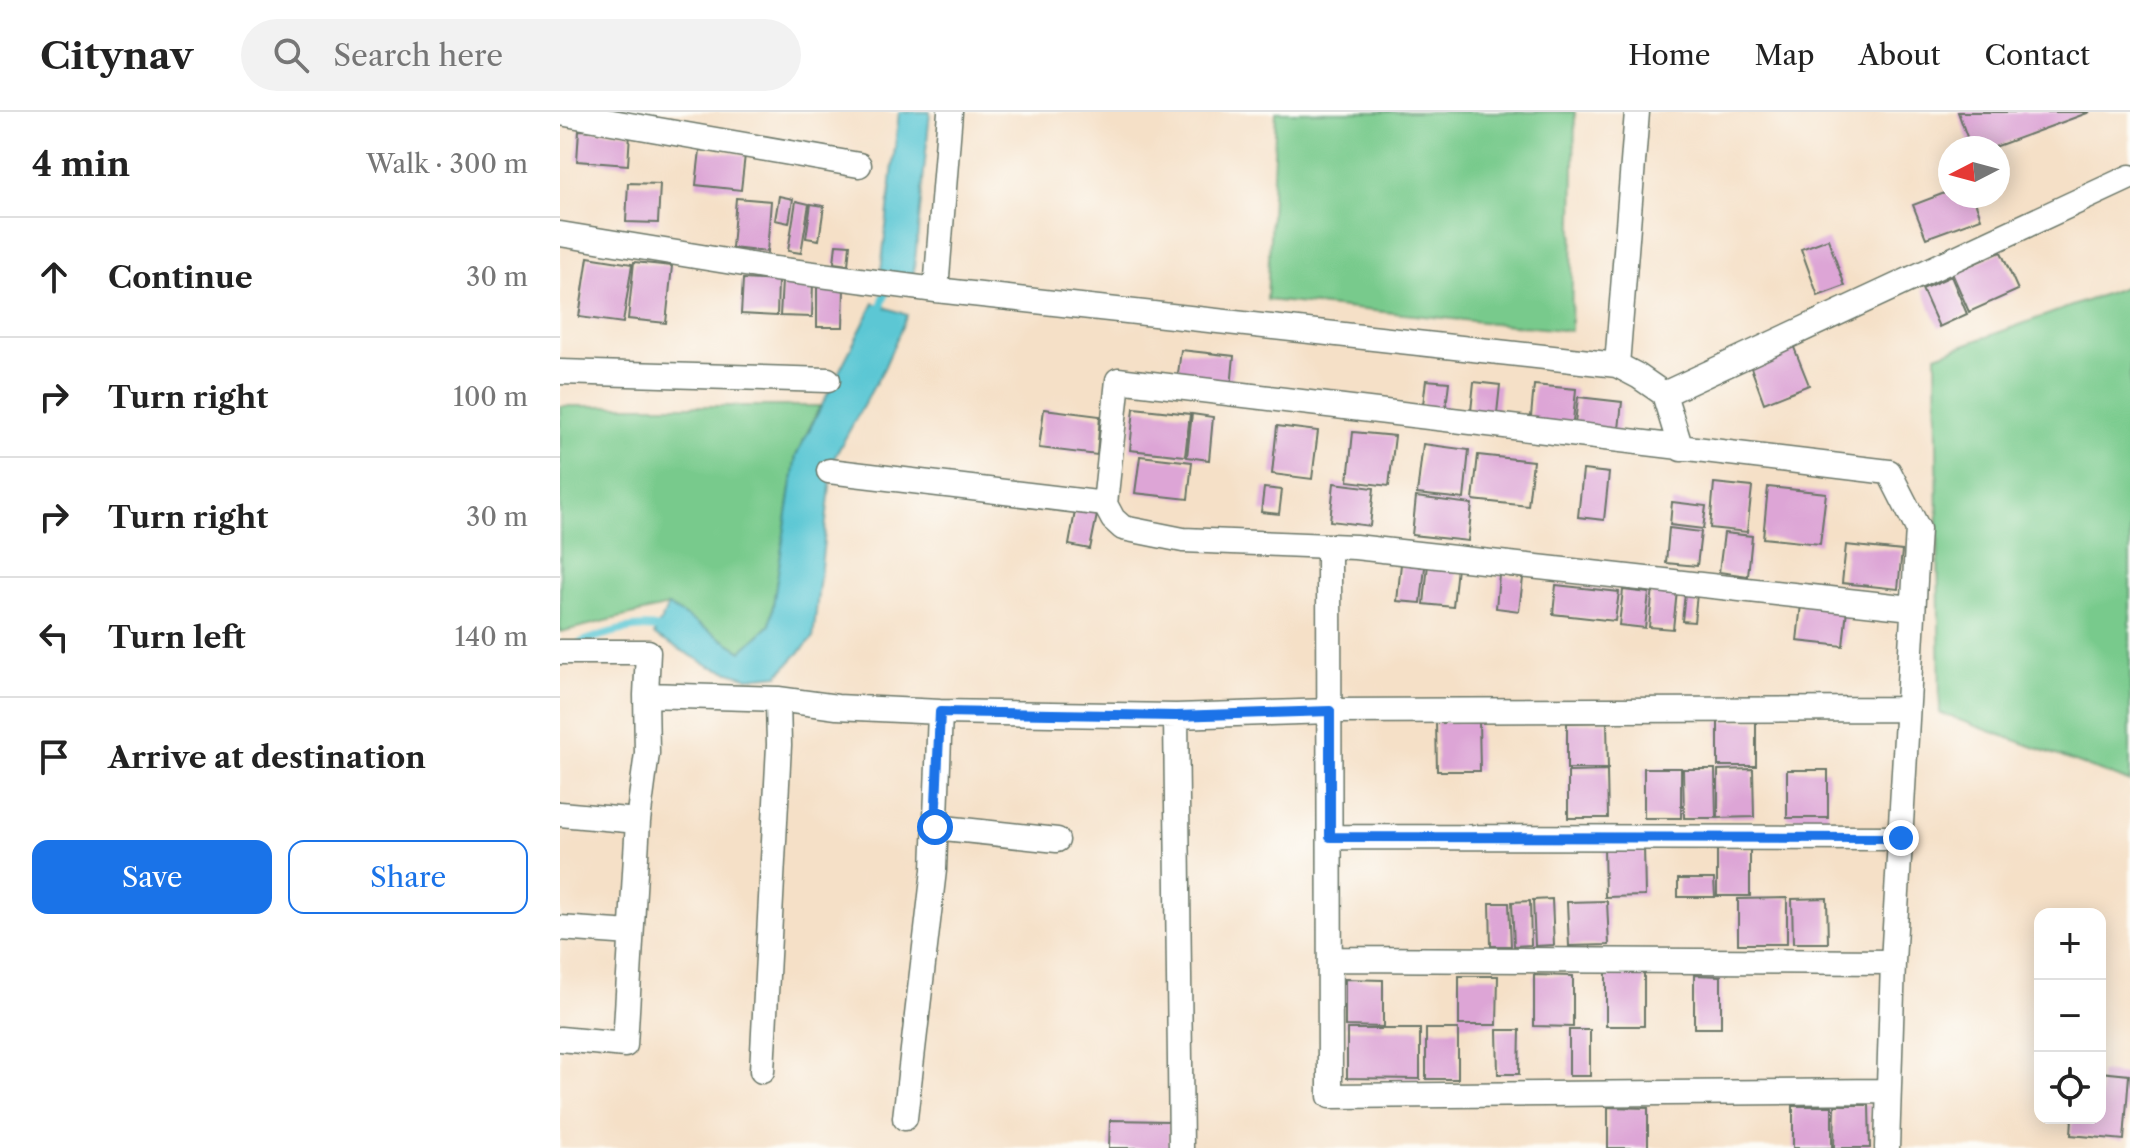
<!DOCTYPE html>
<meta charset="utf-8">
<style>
body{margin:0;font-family:"Libre Caslon Text",serif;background:#f2f2f2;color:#222}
.controls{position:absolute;right:24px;bottom:24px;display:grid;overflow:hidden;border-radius:16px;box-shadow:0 4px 20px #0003}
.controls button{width:72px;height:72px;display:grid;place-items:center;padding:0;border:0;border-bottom:2px solid #e0e0e0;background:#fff;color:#222;font:40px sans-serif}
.compass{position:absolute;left:1378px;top:24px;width:72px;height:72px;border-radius:50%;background:#fff;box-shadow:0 4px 20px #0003;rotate:264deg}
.stop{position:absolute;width:24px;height:24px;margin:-18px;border:6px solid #1a73e8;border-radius:50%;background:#fff}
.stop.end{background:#1a73e8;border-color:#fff;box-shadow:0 2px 8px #0008}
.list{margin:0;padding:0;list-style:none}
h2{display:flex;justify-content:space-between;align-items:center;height:104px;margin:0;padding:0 32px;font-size:34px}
h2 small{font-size:26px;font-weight:400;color:#767676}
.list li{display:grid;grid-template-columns:52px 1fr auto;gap:24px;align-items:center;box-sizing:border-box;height:120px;padding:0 32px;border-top:2px solid #e0e0e0}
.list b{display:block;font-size:30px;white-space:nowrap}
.list em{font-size:26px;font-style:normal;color:#767676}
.actions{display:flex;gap:16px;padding:24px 32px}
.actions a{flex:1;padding:18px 0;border:2px solid #1a73e8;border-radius:16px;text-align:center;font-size:28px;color:#1a73e8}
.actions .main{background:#1a73e8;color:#fff}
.icon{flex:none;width:44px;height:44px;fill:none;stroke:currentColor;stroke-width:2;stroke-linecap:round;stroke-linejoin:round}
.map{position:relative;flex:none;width:1570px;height:1036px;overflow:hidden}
header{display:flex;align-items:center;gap:48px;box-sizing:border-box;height:112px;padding:0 40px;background:#fff;border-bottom:2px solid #e0e0e0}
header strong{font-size:38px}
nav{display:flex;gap:44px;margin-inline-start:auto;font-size:28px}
.search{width:560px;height:72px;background:#f2f2f2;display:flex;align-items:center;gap:20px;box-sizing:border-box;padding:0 28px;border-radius:44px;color:#767676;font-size:30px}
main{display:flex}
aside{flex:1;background:#fff}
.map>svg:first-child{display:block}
.green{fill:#78ca8c;stroke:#4c8460;stroke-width:2}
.water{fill:#5bc7d4;stroke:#3d8284;stroke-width:2}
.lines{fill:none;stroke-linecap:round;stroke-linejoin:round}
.stream{stroke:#5bc7d4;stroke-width:8}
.building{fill:#dda5d6}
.minor-casing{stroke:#6a7667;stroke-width:27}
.minor{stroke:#fff;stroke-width:24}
.route{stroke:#1a73e8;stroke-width:10}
</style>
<header>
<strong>Citynav</strong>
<div class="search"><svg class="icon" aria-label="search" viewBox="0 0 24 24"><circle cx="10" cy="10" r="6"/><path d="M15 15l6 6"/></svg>Search here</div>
<nav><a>Home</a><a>Map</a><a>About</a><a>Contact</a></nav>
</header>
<main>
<aside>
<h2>4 min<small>Walk · 300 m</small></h2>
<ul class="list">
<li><svg class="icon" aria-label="ahead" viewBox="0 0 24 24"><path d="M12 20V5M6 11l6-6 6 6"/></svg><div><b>Continue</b></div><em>30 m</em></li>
<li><svg class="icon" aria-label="right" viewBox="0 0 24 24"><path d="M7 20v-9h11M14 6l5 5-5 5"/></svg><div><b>Turn right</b></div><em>100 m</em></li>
<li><svg class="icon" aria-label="right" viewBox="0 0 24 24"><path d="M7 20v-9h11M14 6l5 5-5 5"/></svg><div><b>Turn right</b></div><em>30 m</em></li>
<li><svg class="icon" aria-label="left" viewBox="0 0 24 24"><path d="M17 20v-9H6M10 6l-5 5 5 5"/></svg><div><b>Turn left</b></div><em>140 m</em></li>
<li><svg class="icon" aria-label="arrive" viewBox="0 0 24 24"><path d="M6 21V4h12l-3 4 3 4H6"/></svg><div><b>Arrive at destination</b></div></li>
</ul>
<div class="actions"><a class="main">Save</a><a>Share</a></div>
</aside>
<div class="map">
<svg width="1570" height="1036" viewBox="0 0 1570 1036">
<rect width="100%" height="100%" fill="#fdfcf7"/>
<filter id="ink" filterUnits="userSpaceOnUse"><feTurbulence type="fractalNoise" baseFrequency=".0125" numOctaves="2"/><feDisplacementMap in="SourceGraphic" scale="16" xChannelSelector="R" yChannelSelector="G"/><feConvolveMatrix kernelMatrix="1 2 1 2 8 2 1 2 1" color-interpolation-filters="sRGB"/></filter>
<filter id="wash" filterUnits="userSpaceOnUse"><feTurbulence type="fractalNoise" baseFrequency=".006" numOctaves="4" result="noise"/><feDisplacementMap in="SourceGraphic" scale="32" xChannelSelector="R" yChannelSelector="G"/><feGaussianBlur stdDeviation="1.8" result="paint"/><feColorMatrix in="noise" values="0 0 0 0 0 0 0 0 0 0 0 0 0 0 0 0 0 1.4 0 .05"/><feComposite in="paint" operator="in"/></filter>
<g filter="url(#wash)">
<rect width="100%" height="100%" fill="#f5e0c7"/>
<path class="green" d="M716,0H1015L1011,219L707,188Z
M1570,173V670L1380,601L1376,243Z
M0,294H260L236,344L210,513L182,539L108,494L0,520Z"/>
<path class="water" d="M339,0H370L353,168L321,159Z
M314,191L347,203L324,256L273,348L253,526L218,563L189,566L150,554L94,523L108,494L182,539L210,513L236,344Z"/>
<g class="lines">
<path class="stream" d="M318,203L328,174
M20,531C43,522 86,508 107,520"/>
</g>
<g id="blocks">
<path class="building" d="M1398,0H1530L1432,36H1411Z
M19,18L70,21L68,53L17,49Z
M140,38L185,43L181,78L136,73Z
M68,71L100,72L98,111L66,110Z
M1390,79V84H1413L1421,106L1366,126L1353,93Z
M219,84L233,87L229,111L215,108Z
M176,86L211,89L207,140L172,136Z
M236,89L249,92L241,141L228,139Z
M251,92L264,94L259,128L246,126Z
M1268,127L1285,174L1258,184L1241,137Z
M276,132L290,133L288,153L274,151Z
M1441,140L1458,178L1409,200L1392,161Z
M28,145L72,152L63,211L19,205Z
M74,150L112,154L106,211L68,207Z
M1391,164L1407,202L1379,215L1362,177Z
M183,167L218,169L217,204L181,202Z
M222,169L253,170L252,205L220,204Z
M257,175H284L283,215H257Z
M1233,233L1249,273L1204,291L1189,250Z
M621,238L674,244L671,276L617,270Z
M866,268L889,270L885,304L862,301Z
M914,270L940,273L936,311L910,309Z
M974,273L1016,277L1012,320L970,315Z
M1018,285L1062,290L1058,326L1014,321Z
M574,296L630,302L625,344L570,338Z
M484,297L540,304L537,343L479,336Z
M632,302L653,305L649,348L627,345Z
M717,314L758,319L752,367L712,362Z
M793,320L835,324L829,374L788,369Z
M863,332L909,338L904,387L857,382Z
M918,343L973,349L968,394L913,388Z
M580,344L632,350L628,387L575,381Z
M1023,358L1049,361L1044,408L1018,405Z
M774,371L814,376L810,414L770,409Z
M1154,371L1192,375L1187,420L1150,416Z
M1208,375L1266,381L1260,432L1203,426Z
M704,376L722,378L719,402L701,400Z
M856,385L912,392L908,429L852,423Z
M1112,390L1146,394L1143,417L1110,413Z
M516,394L538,398L530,437L509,433Z
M1109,416L1141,420L1137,454L1106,451Z
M1164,421L1192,424L1188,464L1159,460Z
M1286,433L1342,439L1338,477L1282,471Z
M841,452L865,455L861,491L837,489Z
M868,452L897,455L893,495L864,492Z
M939,463L963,466L959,499L936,496Z
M996,473L1059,480L1055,509L993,502Z
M1093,475L1117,478L1113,517L1089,515Z
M1063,478L1089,481L1085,516L1059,513Z
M1125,481L1137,482L1134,510L1122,509Z
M1241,492L1287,497L1283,534L1237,529Z
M919,609L920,659H877L876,610Z
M1158,609H1196V654H1158Z
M1047,610L1048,657H1007V611Z
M1084,656H1121V706H1084Z
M1123,657H1155L1156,706H1124Z
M1193,657L1194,705L1158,706V658Z
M1227,658H1268V706H1227Z
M1047,659L1048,706H1008V660Z
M1084,733L1085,784L1045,785L1044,734Z
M1157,737H1190V784H1157Z
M1118,767H1154L1155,785H1118Z
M1227,786V832H1178V787Z
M1267,786L1268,831H1233L1232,787Z
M992,787L994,833L975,834L973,788Z
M970,789L971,833L954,834L952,790Z
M1047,789L1049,833L1009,834L1007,790Z
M930,791H949L951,834H931Z
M1046,861H1084V914H1046Z
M974,863L1013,864V915L974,914Z
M1134,863L1161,864V916H1134Z
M899,864H938L937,913H899Z
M785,867L823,868V915L785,914Z
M787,917H860V967L787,966Z
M866,917H898V967H866Z
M937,918H960L959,962H938Z
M1009,918H1030V964H1009Z
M1540,960L1569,963L1564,1028L1511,1023L1512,1006H1540Z
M1275,993H1309L1310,1036H1274Z
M1233,994H1272V1036H1233Z
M1048,995L1088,996V1036H1048Z
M550,1008L609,1009V1036H549Z"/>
</g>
</g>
<g filter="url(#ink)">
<use href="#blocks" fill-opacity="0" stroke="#6a7667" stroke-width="2"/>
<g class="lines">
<g class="minor-casing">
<path id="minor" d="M0,1L299,53
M0,122L215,157L376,178L1057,253L1078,264L1104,282
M376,178L390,0
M1057,253L1077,0
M0,260L268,268
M1121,337L1104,282L1570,65
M269,359L545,392
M769,435L770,984L1327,979
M0,540H88L86,583L87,641L78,709L65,933L0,927
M86,583L218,587L277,595L380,600L616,604L770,599L1346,597
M616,604L621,1036
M0,702L78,709
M375,715L497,728
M770,725L1341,726
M0,816L71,821
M770,847L1333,850
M202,959L219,633L218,587
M345,1006L374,758L380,600
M1327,1036L1333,850L1358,417L1329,360L558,268L545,392L553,407L563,416L623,428L795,435L1352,496"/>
</g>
<use href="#minor" class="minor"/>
</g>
</g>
<g class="lines" filter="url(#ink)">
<path class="route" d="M375,715L380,600L616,604L770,599V725L1341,726"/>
</g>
</svg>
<div class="controls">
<button>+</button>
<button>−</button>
<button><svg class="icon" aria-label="locate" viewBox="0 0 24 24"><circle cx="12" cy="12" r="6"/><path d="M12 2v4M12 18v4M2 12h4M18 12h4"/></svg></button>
</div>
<svg class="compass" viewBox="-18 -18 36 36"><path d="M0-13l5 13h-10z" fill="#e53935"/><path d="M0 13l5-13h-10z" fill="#767676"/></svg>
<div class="stop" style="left:375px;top:715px"></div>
<div class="stop end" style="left:1341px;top:726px"></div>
</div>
</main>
